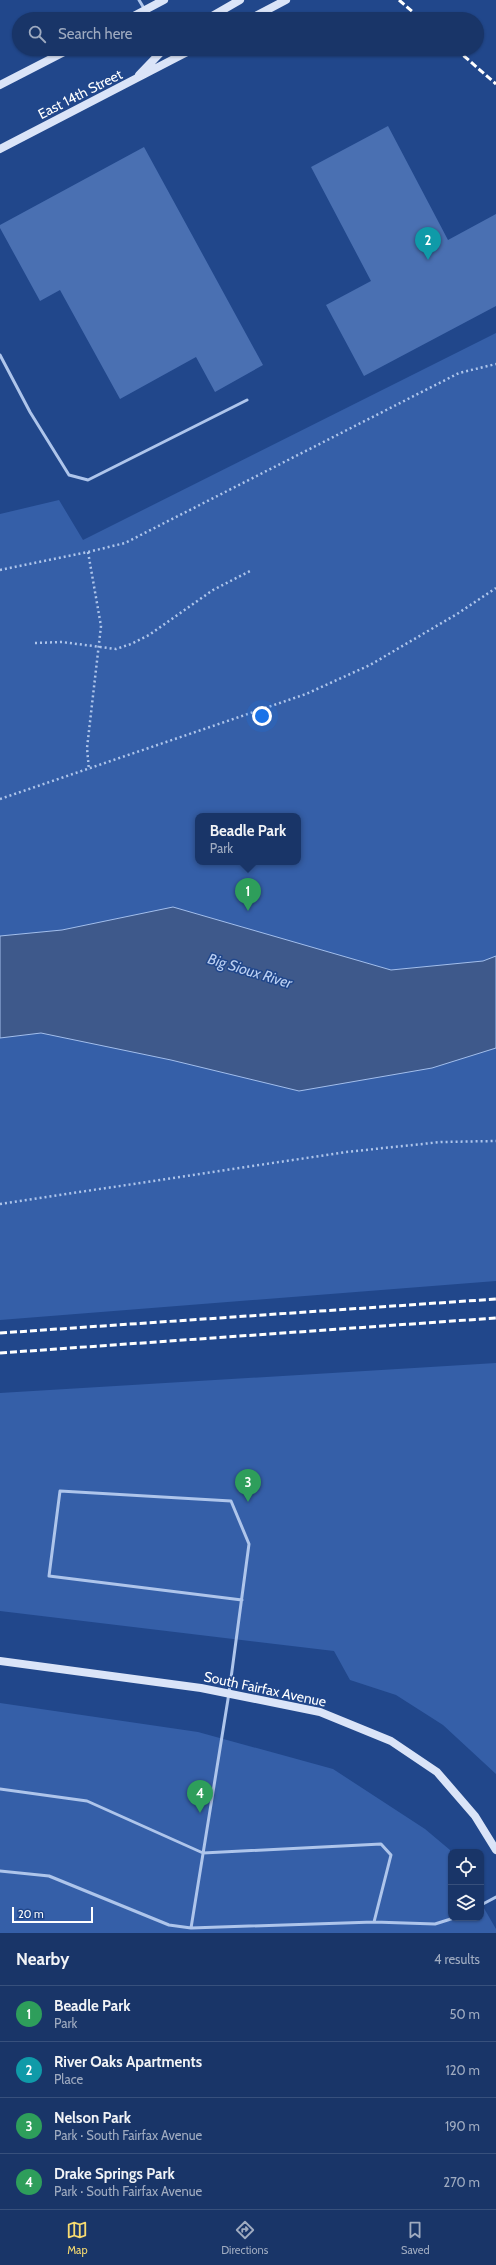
<!DOCTYPE html>
<meta charset="utf-8">
<style>
body{margin:0;font-family:Cabin,sans-serif;background:#223d6e;color:#f1f3f6}
.controls{position:absolute;right:12px;bottom:12px;display:grid;overflow:hidden;border-radius:8px;box-shadow:0 1px 3px #0004}
.controls button{width:36px;height:36px;display:grid;place-items:center;padding:0;border:0;border-bottom:1px solid #37507c;background:#193568;color:#f1f3f6;font:20px sans-serif}
.scale{position:absolute;left:12px;bottom:10px;width:81px;box-sizing:border-box;padding-left:4px;border:2px solid #fff;border-top:0;font-size:11px;line-height:14px;white-space:nowrap;color:#fff;-webkit-text-stroke:3px #21478b;paint-order:stroke}
.you{position:absolute;left:262px;top:716px;width:14px;height:14px;margin:-10px;border:3px solid #fff;border-radius:50%;background:#1a73e8;box-shadow:0 0 0 6px #1a73e833}
.badge{display:grid;place-items:center;width:26px;height:26px;border-radius:50%;background:#f7db70;color:#fff;font-size:13px;font-weight:700}
.pin{position:absolute;translate:-50% -33px;filter:drop-shadow(0 1px 2px #0008)}
.pin::after{content:'';position:absolute;top:21px;width:14px;height:12px;background:inherit;clip-path:polygon(0 0,100% 0,50% 100%)}
.popup{position:absolute;left:195px;top:813px;width:106px;height:52px;box-sizing:border-box;display:grid;place-content:center;border-radius:8px;background:#193568;filter:drop-shadow(0 1px 3px #0005);font-size:13px;white-space:nowrap;color:#9fabc0}
.popup b{font-size:15px;color:#f1f3f6}
.popup::after{content:'';position:absolute;left:50%;top:100%;margin-left:-8px;border:8px solid transparent;border-top-color:#193568}
.list{margin:0;padding:0;list-style:none}
h2{display:flex;justify-content:space-between;align-items:center;height:52px;margin:0;padding:0 16px;font-size:17px}
h2 small{font-size:13px;font-weight:400;color:#9fabc0}
.list li{display:grid;grid-template-columns:26px 1fr auto;gap:12px;align-items:center;box-sizing:border-box;height:56px;padding:0 16px;border-top:1px solid #37507c}
.list b{display:block;font-size:15px;white-space:nowrap}
.list p{margin:0;font-size:13px;white-space:nowrap;color:#9fabc0}
.list em{font-size:13px;font-style:normal;color:#9fabc0}
.icon{flex:none;width:22px;height:22px;fill:none;stroke:currentColor;stroke-width:2;stroke-linecap:round;stroke-linejoin:round}
.map{position:relative;flex:none;width:496px;height:1933px;overflow:hidden}
.search{position:absolute;background:#193568;box-shadow:0 1px 3px #0004;left:12px;right:12px;top:12px;height:44px;display:flex;align-items:center;gap:10px;box-sizing:border-box;padding:0 14px;border-radius:22px;color:#9fabc0;font-size:15px}
.sheet{height:276px;background:#193568}
nav{display:flex;justify-content:space-around;align-items:center;box-sizing:border-box;height:56px;border-top:1px solid #37507c;background:#193568;font-size:11px;color:#9fabc0}
nav a{display:grid;justify-items:center;gap:2px}
nav .on{color:#f7db70}
.map>svg:first-child{display:block}
.green{fill:#355fa8;fill-rule:evenodd}
.water{fill:#3e598b;stroke:#a2beec}
.building{fill:#4a70b2}
.lines{fill:none;stroke-linecap:round;stroke-linejoin:round}
.path{stroke:#aec5eb;stroke-width:2.5;stroke-dasharray:2 3;stroke-linecap:butt}
.lane{stroke:#aec5eb;stroke-width:3}
.secondary{stroke:#dae4f8;stroke-width:8}
.rail{stroke:#fff;stroke-width:3;stroke-dasharray:7 3;stroke-linecap:butt}
.labels{text-anchor:middle;stroke-width:3;stroke-linejoin:round;paint-order:stroke}
.street-label{font-size:14px;fill:#fff;stroke:#21478b}
.water-label{font-size:15px;font-style:italic;fill:#bacff2;stroke:#21478b}
</style>
<div class="map">
<svg width="496" height="1933" viewBox="0 0 496 1933">
<rect width="100%" height="100%" fill="#21478b"/>
<path class="green" d="M496,333V1281L0,1320V514L59,500L83,540ZM198,816H298V862H198Z
M496,1363V1774L443,1725L396,1695L350,1680L334,1651L0,1611V1393Z
M0,1703L198,1732L333,1769L425,1829L450,1850L451,1918H481V1903L496,1929V1933H0Z"/>
<path class="water" d="M173,907L391,970L483,961L496,956V1048L432,1068L299,1091L171,1060L41,1033L0,1038V936L62,930Z"/>
<path class="building" d="M388,126L448,240L496,214V306L364,376L326,305L371,281L311,167Z
M144,147L263,365L215,392L196,357L120,399L60,290L40,301L0,228V225Z"/>
<g class="lines">
<path class="path" d="M88,552L101,626L87,748L89,770
M0,570L88,552L125,543L459,373L496,364
M35,643L62,642L116,649L131,644L149,635L213,590L252,570
M0,799L306,694L370,665L457,614L496,588
M0,1204L346,1152L441,1142L496,1141"/>
<path class="lane" d="M139,0L145,10
M0,355L30,412L69,475L88,480L247,400
M0,1789L87,1801L203,1853L381,1844L391,1855L374,1922
M0,1871L49,1876L169,1925L191,1928L374,1922L435,1924L454,1918
M481,1905L496,1897
M191,1928L229,1693L249,1544L231,1501L60,1491L49,1576L242,1600"/>
<path class="secondary" d="M128,19L164,0
M207,19L240,0
M250,19L286,0
M139,75L164,49
M0,85L70,49
M0,149L193,49
M0,1661L201,1688L320,1712L391,1741L437,1772L475,1816L496,1850"/>
<path class="rail" d="M399,0L421,19
M456,49L496,84
M0,1333L496,1299
M0,1353L496,1318"/>
</g>
<g class="labels">
<g class="street-label">
<text transform="translate(80 94) rotate(-27)" y="5">East 14th Street</text>
<text transform="translate(265 1689) rotate(12)" y="5">South Fairfax Avenue</text>
</g>
<g class="water-label">
<text transform="translate(250 971) rotate(17)" y="5">Big Sioux River</text>
</g>
</g>
</svg>
<div class="controls">
<button><svg class="icon" aria-label="locate" viewBox="0 0 24 24"><circle cx="12" cy="12" r="6"/><path d="M12 2v4M12 18v4M2 12h4M18 12h4"/></svg></button>
<button><svg class="icon" aria-label="layers" viewBox="0 0 24 24"><path d="M12 4l9 5-9 5-9-5zM3 14l9 5 9-5"/></svg></button>
</div>
<div class="scale">20 m</div>
<div class="you"></div>
<div class="pin badge" style="left:248px;top:911px;background:#2e9e5b">1</div>
<div class="popup"><b>Beadle Park</b>Park</div>
<div class="pin badge" style="left:428px;top:260px;background:#0f9aa8">2</div>
<div class="pin badge" style="left:248px;top:1502px;background:#2e9e5b">3</div>
<div class="pin badge" style="left:200px;top:1813px;background:#2e9e5b">4</div>
<div class="search"><svg class="icon" aria-label="search" viewBox="0 0 24 24"><circle cx="10" cy="10" r="6"/><path d="M15 15l6 6"/></svg>Search here</div>
</div>
<section class="sheet">
<h2>Nearby<small>4 results</small></h2>
<ul class="list">
<li><span class="badge" style="background:#2e9e5b">1</span><div><b>Beadle Park</b><p>Park</p></div><em>50 m</em></li>
<li><span class="badge" style="background:#0f9aa8">2</span><div><b>River Oaks Apartments</b><p>Place</p></div><em>120 m</em></li>
<li><span class="badge" style="background:#2e9e5b">3</span><div><b>Nelson Park</b><p>Park · South Fairfax Avenue</p></div><em>190 m</em></li>
<li><span class="badge" style="background:#2e9e5b">4</span><div><b>Drake Springs Park</b><p>Park · South Fairfax Avenue</p></div><em>270 m</em></li>
</ul>
</section>
<nav>
<a class="on"><svg class="icon" aria-label="map" viewBox="0 0 24 24"><path d="M3 6l6-2 6 2 6-2v14l-6 2-6-2-6 2zM9 4v14M15 6v14"/></svg>Map</a>
<a><svg class="icon" aria-label="directions" viewBox="0 0 24 24"><path d="M12 3l9 9-9 9-9-9zM9 14v-3h6M13 9l2 2-2 2"/></svg>Directions</a>
<a><svg class="icon" aria-label="saved" viewBox="0 0 24 24"><path d="M7 4h10v16l-5-4-5 4z"/></svg>Saved</a>
</nav>
